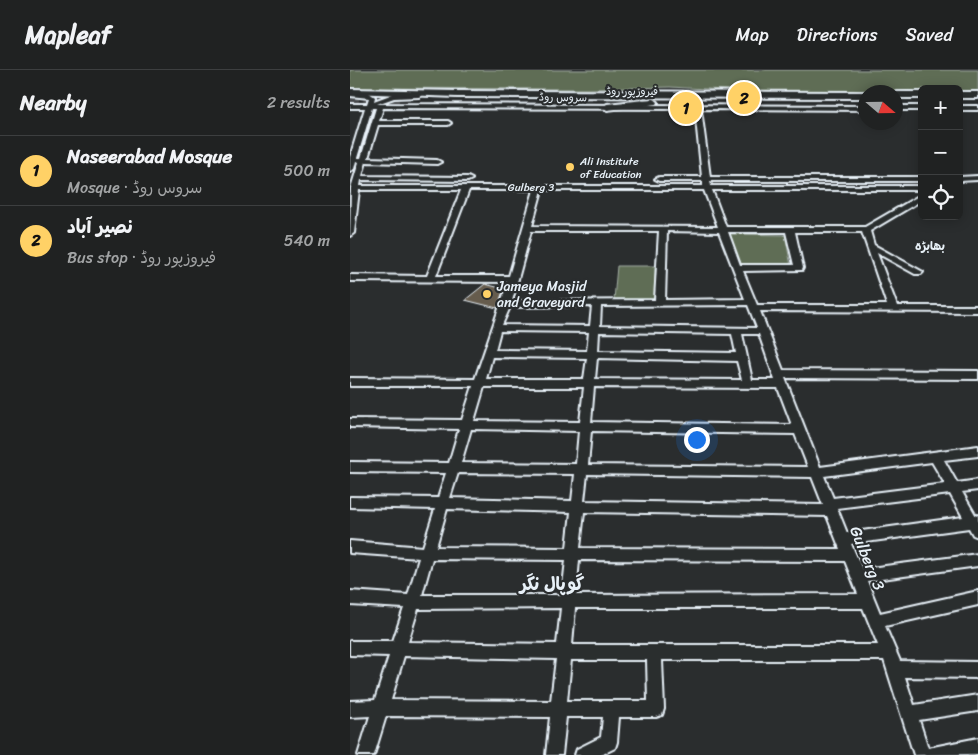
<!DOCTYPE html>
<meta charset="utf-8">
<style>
body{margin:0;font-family:Sriracha,"Playpen Sans Arabic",sans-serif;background:#282a2a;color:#f1f3f6}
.controls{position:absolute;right:15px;top:15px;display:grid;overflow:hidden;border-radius:8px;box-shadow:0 2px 12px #0003}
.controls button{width:45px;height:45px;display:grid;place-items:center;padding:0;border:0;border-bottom:1px solid #3d3f40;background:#202222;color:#f1f3f6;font:25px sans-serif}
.compass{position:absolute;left:508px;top:15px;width:45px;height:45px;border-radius:50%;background:#202222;box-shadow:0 2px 12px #0003;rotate:110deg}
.you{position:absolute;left:346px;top:369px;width:18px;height:18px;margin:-12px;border:4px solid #fff;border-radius:50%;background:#1a73e8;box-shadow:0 0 0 8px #1a73e833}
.badge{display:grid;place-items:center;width:32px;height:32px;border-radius:50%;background:#ffd166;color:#111;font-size:16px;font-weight:700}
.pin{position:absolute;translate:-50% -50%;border:2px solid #fff;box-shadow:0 1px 5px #0006}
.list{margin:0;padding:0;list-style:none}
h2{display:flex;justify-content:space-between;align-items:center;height:65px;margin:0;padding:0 20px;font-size:21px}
h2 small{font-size:16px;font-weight:400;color:#a2a4a5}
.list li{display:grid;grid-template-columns:32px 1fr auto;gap:15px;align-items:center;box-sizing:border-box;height:70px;padding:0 20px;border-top:1px solid #3d3f40}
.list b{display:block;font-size:19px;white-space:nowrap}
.list p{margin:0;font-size:16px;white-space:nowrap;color:#a2a4a5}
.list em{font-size:16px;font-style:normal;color:#a2a4a5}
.icon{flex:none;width:28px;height:28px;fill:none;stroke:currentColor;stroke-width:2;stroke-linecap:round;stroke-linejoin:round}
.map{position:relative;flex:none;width:628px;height:685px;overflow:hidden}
header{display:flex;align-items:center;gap:30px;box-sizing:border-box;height:70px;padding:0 25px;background:#202222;border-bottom:1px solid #3d3f40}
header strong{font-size:24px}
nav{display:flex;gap:28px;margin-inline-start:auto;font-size:18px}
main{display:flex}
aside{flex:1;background:#202222}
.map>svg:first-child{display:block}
.green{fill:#5f6d55;stroke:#a4afa6}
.building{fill:#665c4e;stroke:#e8f1f8}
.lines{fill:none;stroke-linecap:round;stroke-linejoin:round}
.major-tunnel{stroke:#464a4c;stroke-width:9;stroke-dasharray:9 4.5;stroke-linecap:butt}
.minor-casing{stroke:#e8f1f8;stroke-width:4}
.major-casing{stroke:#e8f1f8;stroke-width:4}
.minor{fill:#2a2d2e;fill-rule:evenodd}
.major{fill:#2a2d2e;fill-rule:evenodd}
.poi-dot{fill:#ffd166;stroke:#2a2d2e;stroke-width:2}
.labels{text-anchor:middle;stroke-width:4.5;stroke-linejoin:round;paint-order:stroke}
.far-street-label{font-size:11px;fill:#e8f1f8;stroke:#2a2d2e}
.far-poi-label{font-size:11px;fill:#e8f1f8;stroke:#2a2d2e;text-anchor:start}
.far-neighbourhood-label{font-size:12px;font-weight:bold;fill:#e8f1f8;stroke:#2a2d2e}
.poi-label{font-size:14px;fill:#e8f1f8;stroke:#2a2d2e;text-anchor:start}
.near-street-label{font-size:16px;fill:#e8f1f8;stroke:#2a2d2e}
.near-neighbourhood-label{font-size:18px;font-weight:bold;fill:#e8f1f8;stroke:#2a2d2e}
</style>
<header>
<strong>Mapleaf</strong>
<nav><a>Map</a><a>Directions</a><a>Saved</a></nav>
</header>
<main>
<aside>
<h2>Nearby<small>2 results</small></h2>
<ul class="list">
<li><span class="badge">1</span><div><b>Naseerabad Mosque</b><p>Mosque · سروس روڈ</p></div><em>500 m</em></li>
<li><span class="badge">2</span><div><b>نصیر آباد</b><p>Bus stop · فیروزپور روڈ</p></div><em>540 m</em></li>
</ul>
</aside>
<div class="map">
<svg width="628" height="685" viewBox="0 0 628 685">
<rect width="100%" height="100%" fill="#2a2d2e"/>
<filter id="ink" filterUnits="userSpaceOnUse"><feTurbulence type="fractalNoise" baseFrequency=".02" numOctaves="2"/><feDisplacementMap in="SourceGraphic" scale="10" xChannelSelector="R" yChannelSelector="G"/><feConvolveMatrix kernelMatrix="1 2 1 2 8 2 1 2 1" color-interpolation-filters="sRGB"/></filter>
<g filter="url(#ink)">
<path class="green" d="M0,0H628V22H609V19H572V22L375,20L320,17L239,19L0,18Z
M378,164L435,165L441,196L391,197Z
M267,196H305L304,230H264Z"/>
<path class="building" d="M135,214L154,219L147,238L115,230Z"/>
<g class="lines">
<path class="major-tunnel" d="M0,32H49"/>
<g class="minor-casing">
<path id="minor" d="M0,22L19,23L25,27L24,31L43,24L69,23L72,25L69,27L44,28L27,34L516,36V40L351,39L360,107H572V111H360L361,116H572L571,120H362L376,157H515L572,124V130L520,161L524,175L573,202L571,204H565L527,183L547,236H628V242L410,241L433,300L628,301V309L435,308L470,397L628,376V386L594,390L607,413L628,410V420L612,422L626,446L628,445V467L623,465L619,458L501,474L512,499L628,484V496L517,511L530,543L628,521V535L535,556L550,591L628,592V608L555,607L564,635L628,625V641L569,650L578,678L628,668V684L564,685L534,590H312L314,639L312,645L306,647H269L267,672L265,678L251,685H225L227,679L251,667L253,647H216L212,685H196L200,647L36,646L24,685H8L20,646L0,647V631L25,630L39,586L0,585V571H43L54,538L0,535V521L58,525L69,488L0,483V471L73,477L85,439L0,437V427L88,428L96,403L0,402V392L99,393L109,359L0,357V349L112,350L123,316H0V308L125,309L158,212L0,211V205L77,206L111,120H9L4,163L0,166L1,118L9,92L6,91L4,99L0,101V87L15,38H0V34H17L19,28L0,26ZM22,38H26L11,88H7ZM33,38L345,39L352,107H309L305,109L309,111H353V116H10L11,110L118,111L122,109L118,107L12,106L16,92L87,94L91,92L87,90L18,88L28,55H98L101,53L98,51H29ZM119,120H184L159,206H86ZM192,120H354L368,157L182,156ZM181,161H309L305,230L162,231ZM317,161L369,162L395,229L315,230ZM378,162H436L444,195H390ZM445,162H512L537,235H407L393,201L452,200L453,198ZM398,235L407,258L250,256L251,236ZM242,236L240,256L152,255L160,237ZM150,261L239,262L237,281L145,280ZM249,262L382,264L386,283L248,281ZM392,264H409L425,310H402ZM142,287L237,288L234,309H136ZM247,288L387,291L392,310L245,309ZM134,317H234L230,352L124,351ZM244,317L428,318L442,355L241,352ZM121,359L229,361L226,394L111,393ZM241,361L445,364L458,397L238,395ZM582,392L595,414L483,428L474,406ZM108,403L225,404L222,431L100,428ZM237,404L462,407L473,435L234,431ZM600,424L613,447L497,463L487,438ZM97,439L221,442L217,478L86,477ZM234,442L477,446L490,479L230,478ZM82,489L216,490L212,525H72ZM229,490L495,491L508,524L226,525ZM211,538L207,574L58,572L68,539ZM225,538H513L528,575H222ZM54,586L206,589L201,631L41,630ZM221,590H297L298,631H217Z
M546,36H572V40H546Z
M609,36H628V40H609Z
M628,106V110L609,111V107Z"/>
</g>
<g class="major-casing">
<path id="major" d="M0,19L107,21L516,22V28L107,27L0,23Z
M546,22H572V28H546Z
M609,22H628V28H609Z
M304,29L308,32L307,34L257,40L253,37L257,34Z"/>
</g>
<use href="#minor" class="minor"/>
<use href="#major" class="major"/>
</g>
</g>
<g class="poi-dot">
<circle cx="220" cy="97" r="5"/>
<circle cx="137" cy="224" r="5"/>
</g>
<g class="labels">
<g class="far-street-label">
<text x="282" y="25">فیروزپور روڈ</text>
<text transform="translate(213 27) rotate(1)" y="4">سروس روڈ</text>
<text x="181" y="121">Gulberg 3</text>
</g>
<g class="far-poi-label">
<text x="230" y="95">Ali Institute<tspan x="230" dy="13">of Education</tspan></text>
</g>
<g class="far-neighbourhood-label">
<text x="580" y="180">بھابڑہ</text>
</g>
<g class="poi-label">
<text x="147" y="221">Jameya Masjid<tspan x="147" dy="16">and Graveyard</tspan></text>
</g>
<g class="near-street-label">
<text transform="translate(518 488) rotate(68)" y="6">Gulberg 3</text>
</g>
<g class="near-neighbourhood-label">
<text x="202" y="520">گوپال نگر</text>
</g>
</g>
</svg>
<div class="controls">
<button>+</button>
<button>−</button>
<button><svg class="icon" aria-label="locate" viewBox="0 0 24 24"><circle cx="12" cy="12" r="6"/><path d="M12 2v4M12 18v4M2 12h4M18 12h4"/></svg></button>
</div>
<svg class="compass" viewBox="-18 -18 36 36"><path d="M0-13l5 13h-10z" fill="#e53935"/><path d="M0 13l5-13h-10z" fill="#a2a4a5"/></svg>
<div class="you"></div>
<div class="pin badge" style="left:336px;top:38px">1</div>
<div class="pin badge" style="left:394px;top:28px">2</div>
</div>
</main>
